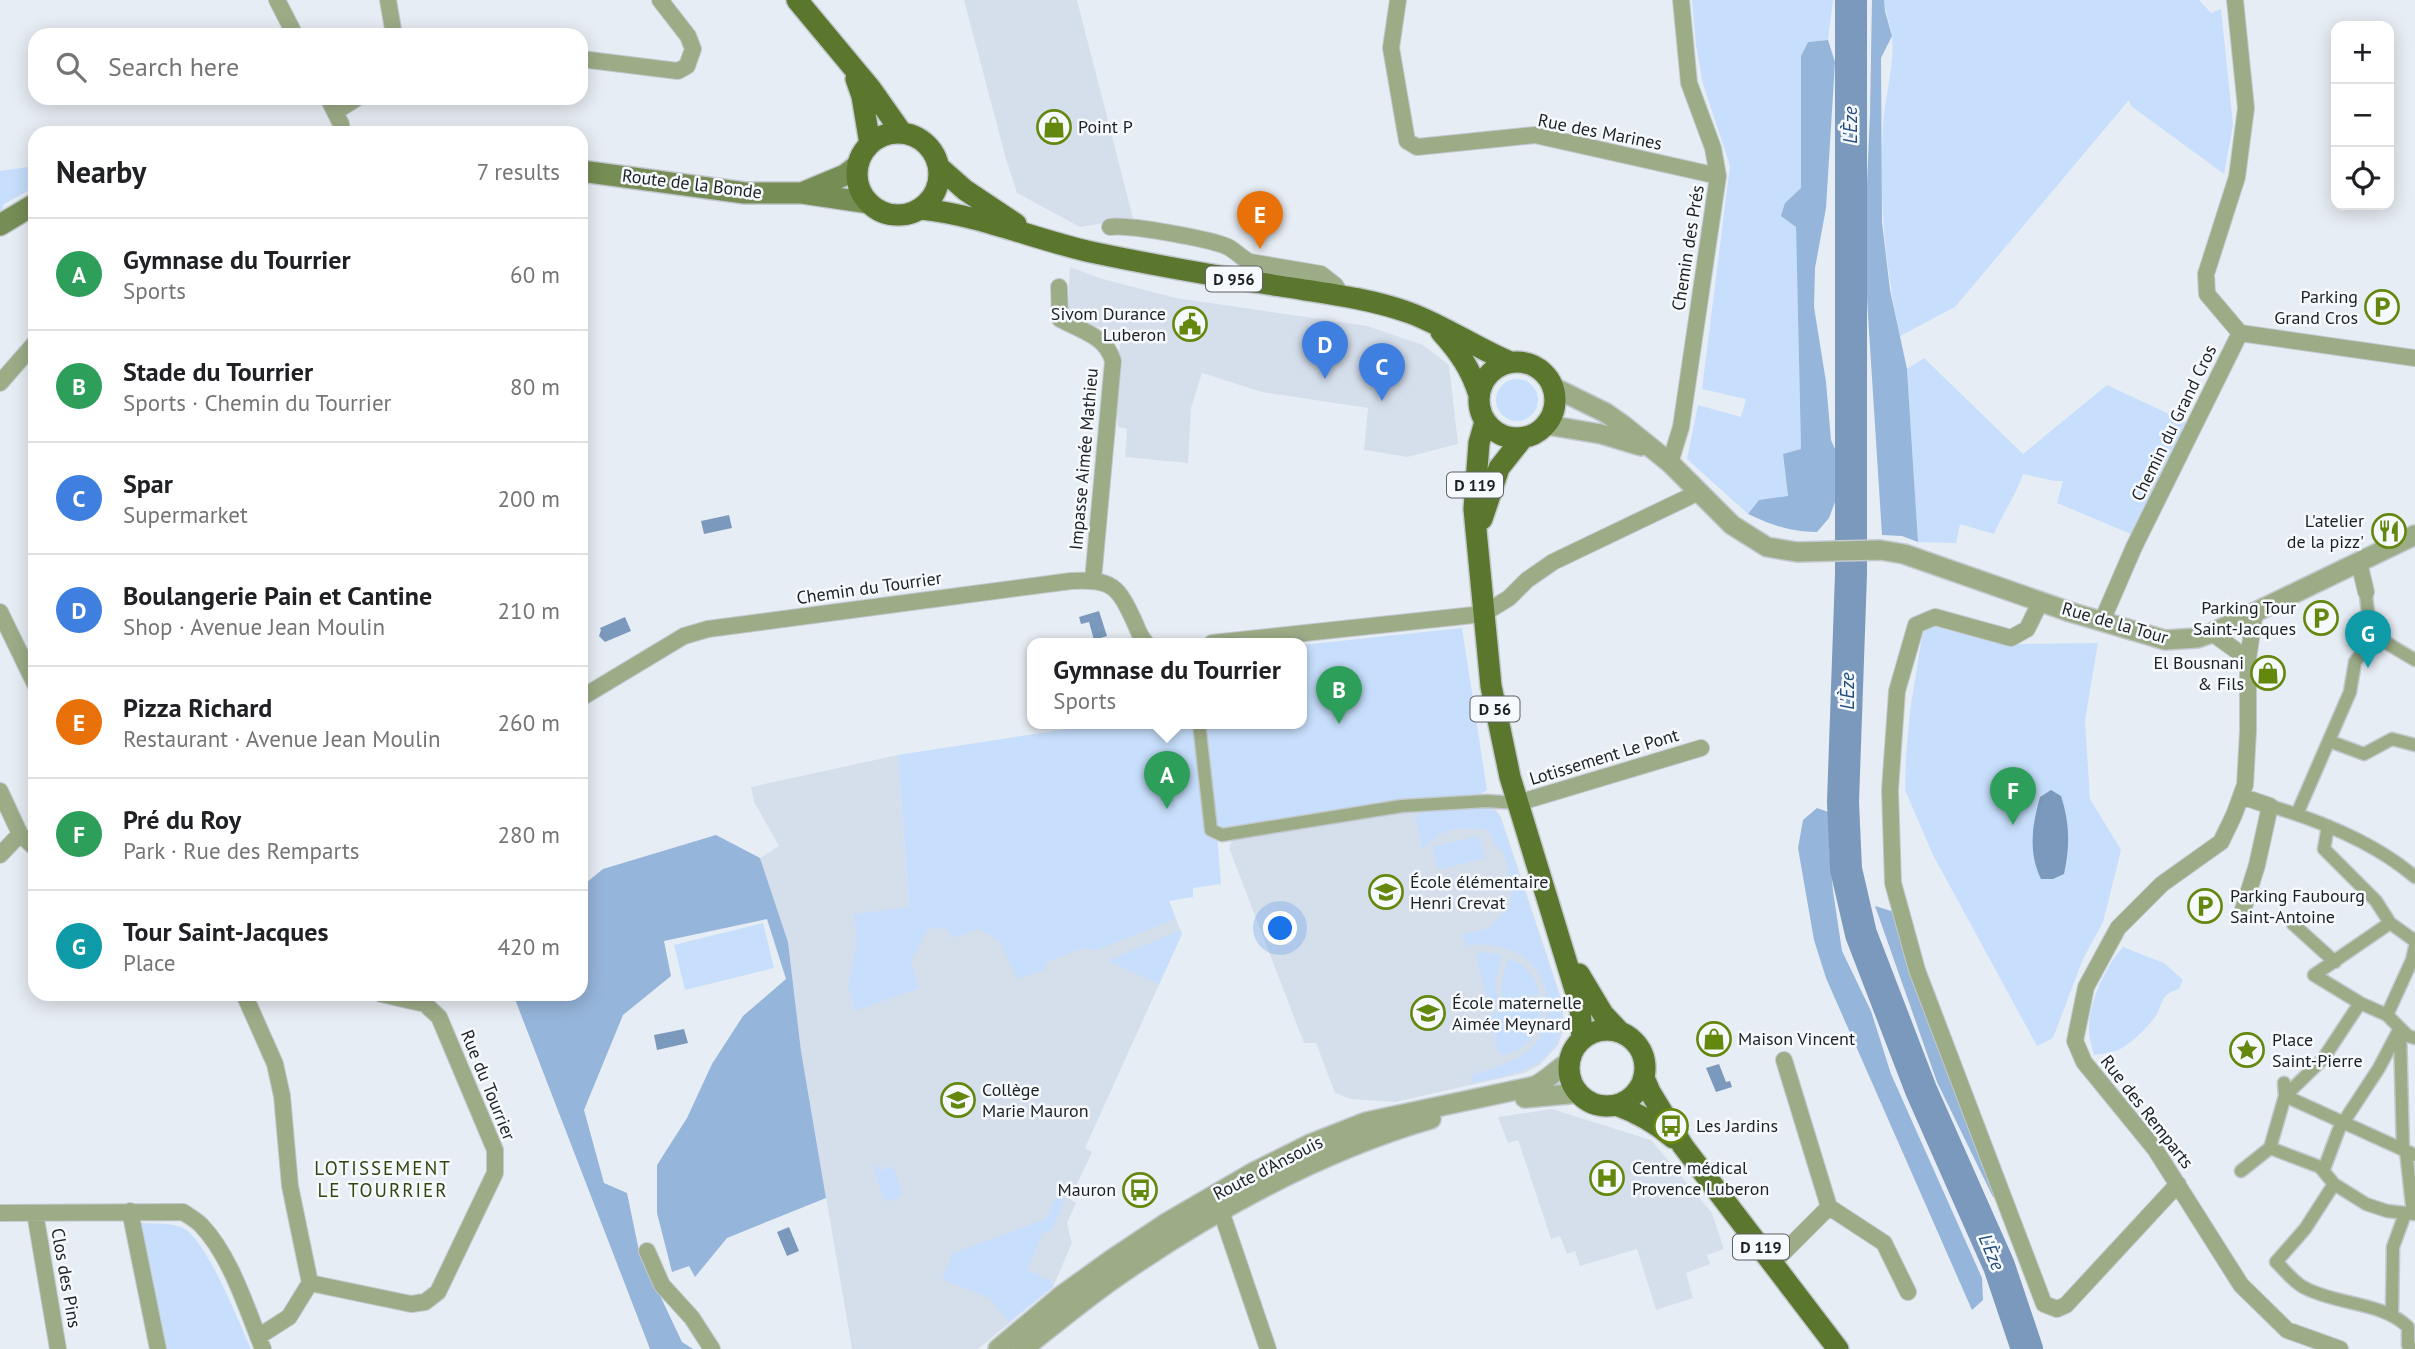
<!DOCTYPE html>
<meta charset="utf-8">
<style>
body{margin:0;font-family:"PT Sans",sans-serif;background:#f6f6f6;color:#202124}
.controls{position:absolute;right:21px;top:21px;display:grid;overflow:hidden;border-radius:14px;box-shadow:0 4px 18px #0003}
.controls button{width:63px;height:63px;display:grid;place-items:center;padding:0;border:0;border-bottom:2px solid #e0e0e0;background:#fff;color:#202124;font:35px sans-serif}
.you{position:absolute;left:1281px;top:929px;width:24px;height:24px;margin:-18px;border:5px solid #fff;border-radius:50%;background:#1a73e8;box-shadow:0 0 0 10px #1a73e833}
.badge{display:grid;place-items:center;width:46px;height:46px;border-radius:50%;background:#0b8043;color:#fff;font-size:23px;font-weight:700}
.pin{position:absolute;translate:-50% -58px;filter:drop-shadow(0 2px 4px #0008)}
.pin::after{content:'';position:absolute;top:37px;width:24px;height:21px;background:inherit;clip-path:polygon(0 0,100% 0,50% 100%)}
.popup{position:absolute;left:1027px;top:638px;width:280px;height:91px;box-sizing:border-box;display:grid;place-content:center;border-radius:14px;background:#fff;filter:drop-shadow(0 2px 5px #0005);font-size:23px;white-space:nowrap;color:#757577}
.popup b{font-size:26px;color:#202124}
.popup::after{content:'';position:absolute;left:50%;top:100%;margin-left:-14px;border:14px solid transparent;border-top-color:#fff}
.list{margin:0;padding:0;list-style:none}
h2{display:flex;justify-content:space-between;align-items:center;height:91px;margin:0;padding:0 28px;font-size:30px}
h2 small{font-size:23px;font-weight:400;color:#757577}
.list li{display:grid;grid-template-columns:46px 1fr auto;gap:21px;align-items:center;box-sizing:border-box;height:112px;padding:0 28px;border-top:2px solid #e0e0e0}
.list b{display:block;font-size:26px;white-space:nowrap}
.list p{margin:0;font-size:23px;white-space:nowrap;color:#757577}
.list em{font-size:23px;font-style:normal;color:#757577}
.icon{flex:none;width:38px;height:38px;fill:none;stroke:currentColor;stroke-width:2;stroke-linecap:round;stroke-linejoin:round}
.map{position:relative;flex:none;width:2415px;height:1349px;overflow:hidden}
.search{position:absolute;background:#fff;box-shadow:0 4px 18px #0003;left:28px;top:28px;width:560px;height:77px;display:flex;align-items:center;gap:18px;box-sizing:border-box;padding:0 24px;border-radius:21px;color:#757577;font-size:26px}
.panel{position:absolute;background:#fff;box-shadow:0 4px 18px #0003;left:28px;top:126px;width:560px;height:875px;border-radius:21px}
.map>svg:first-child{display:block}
.built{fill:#d5dfec}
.green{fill:#c7dffc}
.forest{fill:#96b5da}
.water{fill:#7b99bc}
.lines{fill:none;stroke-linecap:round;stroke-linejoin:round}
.river{stroke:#7b99bc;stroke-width:32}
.pedestrian-casing{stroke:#c3c8ce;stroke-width:15}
.minor-casing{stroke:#c3c8ce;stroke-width:18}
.tertiary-casing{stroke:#c3c8ce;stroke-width:22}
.secondary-casing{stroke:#c3c8ce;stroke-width:24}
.primary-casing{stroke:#c3c8ce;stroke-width:24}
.pedestrian{stroke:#9cac87;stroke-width:12}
.minor{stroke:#9cac87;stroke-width:16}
.tertiary{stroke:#9cac87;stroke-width:19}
.secondary{stroke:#768d55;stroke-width:21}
.primary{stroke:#5b762d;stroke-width:21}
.labels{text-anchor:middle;stroke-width:5;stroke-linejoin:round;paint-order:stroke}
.shield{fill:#f6fafe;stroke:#5f6164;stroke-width:2}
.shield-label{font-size:16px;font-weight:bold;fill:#1e2022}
.poi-label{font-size:18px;fill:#1e2022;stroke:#f6fafe;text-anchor:start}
.street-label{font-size:18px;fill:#1e2022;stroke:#f6fafe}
.water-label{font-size:19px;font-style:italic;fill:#224d7c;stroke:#f6fafe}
.neighbourhood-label{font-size:19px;letter-spacing:2px;fill:#32450f;stroke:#f6fafe}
</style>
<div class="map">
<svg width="2415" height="1349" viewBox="0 0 2415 1349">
<rect width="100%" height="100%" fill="#e7edf4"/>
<path class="built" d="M964,0H1077L1133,218L1080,227L1017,193L1006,159Z
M1070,267L1099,278L1176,298L1367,326L1423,345L1449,365L1458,444L1407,457L1364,450L1368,408L1262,392L1202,373L1191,408L1188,463L1125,457L1127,429L1118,427L1117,416L1120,338L1117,333L1067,317Z
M898,755L909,908L1161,881L1182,934L1085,1148L1092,1152L1070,1199L1076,1203L1067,1223L1072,1243L1053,1287L978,1349H852L801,1051L788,942L760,858L779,846L754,802L751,787Z
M1484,805L1496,810L1501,817L1563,1004V1031L1558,1045L1540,1065L1524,1073L1395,1102L1351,1099L1335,1093L1316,1043H1304L1229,848L1233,839L1399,809Z
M1552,1109L1651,1140L1712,1213L1724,1249L1707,1255L1710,1264L1686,1273L1693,1298L1656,1310L1637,1249L1580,1266L1575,1251L1567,1254L1560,1236L1551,1239L1518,1140L1508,1143L1498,1117Z"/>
<path class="green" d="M1692,0H1833L1828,40L1808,42L1801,56V188L1785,203L1796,227L1801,449L1783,455L1788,497L1759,500L1748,514L1687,459L1698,405L1741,417L1746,399L1702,389L1730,166L1703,84L1696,45Z
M1884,0H2199L2211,13L2221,9L2233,125L2224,174L2131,106L2129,100L1955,307L1900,336C1885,268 1879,198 1883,128C1884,98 1895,66 1892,37C1891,24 1885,13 1884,0Z
M35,166V187L4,204L0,215V171Z
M1924,358L2023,454L2107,385L2186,422L2131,534L2057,503L2063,481H2055L2023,474C2016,495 2003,513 1994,534L1960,524L1956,543L1918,542L1907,369Z
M1496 400a21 21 0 1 1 42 0a21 21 0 1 1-42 0Z
M1924,624L1960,627L2017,644L2098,643L2085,721L2090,799L2121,850L2103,922L2083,959L2053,1038L2037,1046L1933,855L1905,790L1906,756L1910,711Z
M1462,628L1487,790L1476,797L1217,835L1221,884L1193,888V897L1169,901L1176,919L1096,950L1083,948L1047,962L1044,970L1017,979L1000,942L979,929L953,938L947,929L928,928L911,962L919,988L855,1011L848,985L857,943L854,914L909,907L898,755L1106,723H1302V645Z
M1483,806L1495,811L1500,817L1562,1003C1567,1067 1521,1072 1472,1083L1471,1076C1493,1068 1523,1061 1538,1041C1545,1030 1547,1017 1547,1004C1548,961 1506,939 1468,946L1461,934C1495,929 1491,927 1512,902L1507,863L1503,852L1494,844L1491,835L1485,829C1453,828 1447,826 1422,849L1416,817L1422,810Z
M1479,836L1485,858L1438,870L1432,847Z
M763,923L774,968L685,990L674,945Z
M1180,930L1182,934L1159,984L1108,961Z
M2123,947L2164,963L2183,980L2179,989C2159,995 2164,1003 2155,1017C2147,1028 2129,1046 2116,1051C2109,1053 2101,1054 2094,1055C2092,1048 2090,1040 2089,1033C2087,1006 2105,967 2123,947Z
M1484,952L1502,955L1495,982L1498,1000L1488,1002L1476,954Z
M1508,959C1528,964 1533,976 1540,994L1502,1003V980Z
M1541,1002C1540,1028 1529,1052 1500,1055L1491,1025V1014L1506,1008Z
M877,1165L879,1171L893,1166L903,1195L889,1201L884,1200L873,1167Z
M1057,1195L1065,1199L1052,1230L1043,1232L1027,1270L1051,1281L1053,1287L1009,1322L990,1298L942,1279L953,1253L1046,1219Z
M141,1223C155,1224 172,1222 185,1229C208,1244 239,1322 251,1349H166Z"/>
<path class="forest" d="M1872,0H1884L1885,11L1892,36L1881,58L1882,222L1890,290L1907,369L1918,542L1902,536L1882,535L1864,252L1870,114Z
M1828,40L1835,62L1826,208L1815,268L1814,307L1826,382L1831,440L1838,456L1840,489L1829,518L1817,532C1790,532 1772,525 1748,514L1759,500L1788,496L1783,454L1801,449L1796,227L1781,216L1785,203L1801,188V56L1808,42Z
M1817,808L1834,814L1829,847L1833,891L1842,951L1871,1011L1891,1074L1982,1278L1983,1300L1972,1310L1826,978L1814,940L1798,848L1803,820Z
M716,835L760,858L788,942L801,1051L826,1198L727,1238L695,1277L689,1266L672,1272L657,1213V1165L687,1118L712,1064L743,1016L786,979L767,919L664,941L671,976L623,1015L584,1110L604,1183L627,1193L639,1251L682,1342L693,1349H650L513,994H581V887L603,869Z
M1875,906L1901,914L2002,1195L1993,1197L1937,1082Z"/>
<path class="water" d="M729,515L732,528L704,534L701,521Z
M1099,611L1107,636L1094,640L1089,622L1081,624L1079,617Z
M625,617L631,631L605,642L599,636L601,630L600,628Z
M2051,790L2061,796C2070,824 2070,846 2064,874L2053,879H2041C2028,852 2032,826 2040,797Z
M684,1029L688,1043L657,1050L654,1035Z
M1719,1064L1726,1082L1730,1081L1732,1087L1716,1092L1706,1068Z
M789,1227L799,1251L787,1256L777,1232Z"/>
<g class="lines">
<path class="river" d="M1851,0V574L1843,802L1846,869L1861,934L1921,1090L1999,1266L2027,1349"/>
<g class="pedestrian-casing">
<path id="pedestrian" d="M2366,592C2368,637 2379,638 2415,660
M1199,723L1211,830L1222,835L1402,806L1487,801L1518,803
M2329,741L2364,754L2392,739L2415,745
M2270,806C2321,821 2374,842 2415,877
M2297,814L2350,692L2355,662L2375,635
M2328,826L2324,849L2376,901L2390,923L2415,941
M2390,923L2314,975L2360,1003L2387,1015L2408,1036L2415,1038
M2293,924L2335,962
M2387,1015L2412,960L2415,947
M2400,1032L2403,1150
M2284,1083L2285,1096L2415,1155
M2270,1148L2320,1167L2334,1184L2366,1204L2387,1211L2415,1214
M2406,1151L2413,1214
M2324,1169L2339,1129L2379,1068L2400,1028
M2241,1171L2270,1148L2285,1096L2323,1059L2360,1003
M2334,1184L2305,1229L2276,1262C2285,1270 2294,1283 2305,1288C2337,1305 2383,1302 2408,1327V1345L2414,1349
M2392,1315L2393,1247L2405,1214"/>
</g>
<g class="minor-casing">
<path id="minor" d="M277,0L295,35
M388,0L394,35
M1398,0L1391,48L1407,141L1417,147L1535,135L1718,176
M581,59L678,71L687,66L693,49L688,36L660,0
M328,98L341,124L342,133
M335,112L357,98
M1110,227C1127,224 1211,239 1228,247C1236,251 1241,258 1250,262L1321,274L1335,285L1343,297
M1059,287L1060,319C1082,331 1106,336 1113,361L1093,580
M2240,333L2415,358
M0,383L35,343
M1670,463L1681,427L1718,176L1713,148L1689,83L1681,0
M2359,562L2366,592
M2041,601L2027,629L2011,638L1935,617L1916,625L1897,691L1890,790L1893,883L1917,970L2044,1304L2057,1309L2066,1305L2178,1184
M2255,611L2248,659V731L2245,785L2234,815L2221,842L2162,884L2118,928L2086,987L2075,1041L2084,1062L2155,1149L2241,1285L2287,1330L2340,1349
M0,612L35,684
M2102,621L2134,547L2240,333L2207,294L2206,274L2237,177L2246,108L2235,0
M2212,633L2248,659
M1212,643L1483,614L1509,598L1527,580L1553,562L1699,492
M581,698L684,636L708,629L1071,581C1113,579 1118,586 1135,623C1138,630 1140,637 1146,643
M0,791L20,834L35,848
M2241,796L2270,806L2257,865L2242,913
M1518,803L1701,748
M0,855L20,834
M244,994L275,1064L282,1096L290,1186L310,1283
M1784,1060L1829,1207L1884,1243L1908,1292
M130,1211L158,1349
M1221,1211L1268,1349
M0,1213L183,1212C189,1216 196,1220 201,1225C231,1256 247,1310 263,1349
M35,1213L58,1349
M647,1251L662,1285L692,1318L712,1349
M1773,1263L1829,1207
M310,1283L411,1304L425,1302L438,1292L495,1173V1150L439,1017L425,1004L381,994
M258,1337L289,1317L310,1283"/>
</g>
<g class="tertiary-casing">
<path id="tertiary" d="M1553,387L1606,413L1623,425L1670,463L1732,525L1767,547L1797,552L1880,550L1904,554L2070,612L2165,640L2197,638L2212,633L2415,535
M1547,425L1601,434L1641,446
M1525,1098L1579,1093
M998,1349L1061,1296L1111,1260L1168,1222L1254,1172L1310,1144L1366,1122L1535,1086C1549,1079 1557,1069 1570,1061
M1023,1349C1056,1323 1089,1295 1125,1271C1219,1207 1321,1151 1431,1119"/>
</g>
<g class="secondary-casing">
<path id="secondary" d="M581,171L745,193H802L869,203
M802,193L845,175L858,165
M0,225L35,204"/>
</g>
<g class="primary-casing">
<path id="primary" d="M797,0L871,89L902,133
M856,79L862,96L870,144
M857 174a41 41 0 1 1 82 0a41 41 0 1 1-82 0Z
M939,167L965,190L1016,224
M921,209C980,215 1033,239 1091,252C1153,265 1216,276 1280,286C1323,293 1369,298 1410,313C1445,326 1476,348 1510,362
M1441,332C1459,352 1471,369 1479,395
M1479 400a38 38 0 1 1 76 0a38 38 0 1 1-76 0Z
M1485,422L1479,443L1474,509L1491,686L1510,777L1580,1006L1582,1039
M1482,519L1499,468L1522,439
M1579,974L1603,1014L1620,1032
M1569 1068a38 38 0 1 1 76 0a38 38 0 1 1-76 0Z
M1644,1078L1650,1092L1683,1146L1838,1349
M1616,1105C1638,1113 1656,1123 1673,1138"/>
</g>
<use href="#pedestrian" class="pedestrian"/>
<use href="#minor" class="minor"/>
<use href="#tertiary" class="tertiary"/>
<use href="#secondary" class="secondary"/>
<use href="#primary" class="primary"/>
</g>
<defs>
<g id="shop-ring" transform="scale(1.75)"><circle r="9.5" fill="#f6fafe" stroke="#64880d" stroke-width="1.5"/><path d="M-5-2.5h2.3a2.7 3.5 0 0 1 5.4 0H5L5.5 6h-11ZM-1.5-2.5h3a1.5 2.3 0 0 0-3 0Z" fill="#64880d"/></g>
<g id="parking-ring" transform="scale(1.75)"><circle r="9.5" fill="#f6fafe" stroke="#64880d" stroke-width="1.5"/><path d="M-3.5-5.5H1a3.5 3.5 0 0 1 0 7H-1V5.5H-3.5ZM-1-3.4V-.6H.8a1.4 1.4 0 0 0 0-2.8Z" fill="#64880d"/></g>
<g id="civic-ring" transform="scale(1.75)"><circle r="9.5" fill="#f6fafe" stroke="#64880d" stroke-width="1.5"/><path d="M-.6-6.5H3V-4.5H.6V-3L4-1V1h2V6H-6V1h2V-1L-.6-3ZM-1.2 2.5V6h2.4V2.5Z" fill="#64880d"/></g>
<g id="restaurant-ring" transform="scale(1.75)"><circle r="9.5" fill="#f6fafe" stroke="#64880d" stroke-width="1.5"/><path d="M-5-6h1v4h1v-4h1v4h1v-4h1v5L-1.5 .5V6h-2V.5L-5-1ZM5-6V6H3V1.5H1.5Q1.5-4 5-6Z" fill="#64880d"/></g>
<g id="school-ring" transform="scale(1.75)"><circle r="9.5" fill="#f6fafe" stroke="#64880d" stroke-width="1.5"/><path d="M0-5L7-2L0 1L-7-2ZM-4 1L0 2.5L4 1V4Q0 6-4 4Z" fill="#64880d"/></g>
<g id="sight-ring" transform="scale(1.75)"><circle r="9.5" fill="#f6fafe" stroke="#64880d" stroke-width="1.5"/><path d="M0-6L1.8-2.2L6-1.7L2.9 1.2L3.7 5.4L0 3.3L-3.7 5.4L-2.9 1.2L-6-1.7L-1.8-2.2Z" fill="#64880d"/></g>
<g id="bus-ring" transform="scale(1.75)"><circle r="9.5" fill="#f6fafe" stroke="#64880d" stroke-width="1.5"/><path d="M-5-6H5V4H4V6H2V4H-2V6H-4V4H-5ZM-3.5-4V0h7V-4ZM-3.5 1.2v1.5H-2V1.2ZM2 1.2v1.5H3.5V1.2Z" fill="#64880d"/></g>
<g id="hospital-ring" transform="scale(1.75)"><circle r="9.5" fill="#f6fafe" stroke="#64880d" stroke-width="1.5"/><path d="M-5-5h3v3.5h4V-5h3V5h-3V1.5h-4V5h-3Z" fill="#64880d"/></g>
</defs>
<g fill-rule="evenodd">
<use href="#shop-ring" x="1054" y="127"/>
<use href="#parking-ring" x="2382" y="307"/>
<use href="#civic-ring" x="1190" y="324"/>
<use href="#restaurant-ring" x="2389" y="531"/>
<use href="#parking-ring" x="2321" y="618"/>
<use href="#shop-ring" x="2268" y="673"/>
<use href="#school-ring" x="1386" y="892"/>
<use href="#parking-ring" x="2205" y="906"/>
<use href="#school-ring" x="1428" y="1013"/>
<use href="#shop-ring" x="1714" y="1039"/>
<use href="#sight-ring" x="2247" y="1050"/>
<use href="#school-ring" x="958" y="1100"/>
<use href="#bus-ring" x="1671" y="1126"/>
<use href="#hospital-ring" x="1607" y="1178"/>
<use href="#bus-ring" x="1140" y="1190"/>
</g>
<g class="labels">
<g class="shield">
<rect x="1206" y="266.5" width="56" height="25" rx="5"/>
<rect x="1447" y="472.5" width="56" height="25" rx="5"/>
<rect x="1470.5" y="696.5" width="49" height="25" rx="5"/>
<rect x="1733" y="1234.5" width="56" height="25" rx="5"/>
</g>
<g class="shield-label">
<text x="1234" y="285">D 956</text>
<text x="1475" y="491">D 119</text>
<text x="1495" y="715">D 56</text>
<text x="1761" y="1253">D 119</text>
</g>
<g class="poi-label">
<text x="1078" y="133">Point P</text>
<text x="2358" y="303" text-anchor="end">Parking<tspan x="2358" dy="21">Grand Cros</tspan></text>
<text x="1166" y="320" text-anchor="end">Sivom Durance<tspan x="1166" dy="21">Luberon</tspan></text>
<text x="2364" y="527" text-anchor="end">L'atelier<tspan x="2364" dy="21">de la pizz'</tspan></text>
<text x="2296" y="614" text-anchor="end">Parking Tour<tspan x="2296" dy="21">Saint-Jacques</tspan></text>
<text x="2244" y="669" text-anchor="end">El Bousnani<tspan x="2244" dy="21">&amp; Fils</tspan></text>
<text x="1410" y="888">École élémentaire<tspan x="1410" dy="21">Henri Crevat</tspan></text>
<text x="2230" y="902">Parking Faubourg<tspan x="2230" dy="21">Saint-Antoine</tspan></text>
<text x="1452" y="1009">École maternelle<tspan x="1452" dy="21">Aimée Meynard</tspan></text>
<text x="1738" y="1045">Maison Vincent</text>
<text x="2272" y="1046">Place<tspan x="2272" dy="21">Saint-Pierre</tspan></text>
<text x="982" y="1096">Collège<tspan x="982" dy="21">Marie Mauron</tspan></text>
<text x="1696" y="1132">Les Jardins</text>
<text x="1632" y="1174">Centre médical<tspan x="1632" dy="21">Provence Luberon</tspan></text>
<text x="1116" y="1196" text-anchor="end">Mauron</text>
</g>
<g class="street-label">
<text transform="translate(1600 132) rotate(11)" y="6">Rue des Marines</text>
<text transform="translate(692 184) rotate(7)" y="6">Route de la Bonde</text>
<text transform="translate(1688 248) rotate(-81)" y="6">Chemin des Prés</text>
<text transform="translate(2174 423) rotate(-64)" y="6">Chemin du Grand Cros</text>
<text transform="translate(1084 459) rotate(-85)" y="6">Impasse Aimée Mathieu</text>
<text transform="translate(869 588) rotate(-8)" y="6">Chemin du Tourrier</text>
<text transform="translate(2115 623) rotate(16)" y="6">Rue de la Tour</text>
<text transform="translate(1604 757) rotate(-17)" y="6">Lotissement Le Pont</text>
<text transform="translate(488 1085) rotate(68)" y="6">Rue du Tourrier</text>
<text transform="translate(2147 1112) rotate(52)" y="6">Rue des Remparts</text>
<text transform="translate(1268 1168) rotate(-27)" y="6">Route d'Ansouis</text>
<text transform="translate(66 1278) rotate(80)" y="6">Clos des Pins</text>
</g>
<g class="water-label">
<text transform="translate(1850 125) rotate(-90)" y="7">L'Èze</text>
<text transform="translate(1847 691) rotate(-90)" y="7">L'Èze</text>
<text transform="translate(1992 1252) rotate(67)" y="7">L'Èze</text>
</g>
<g class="neighbourhood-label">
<text x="383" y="1175">LOTISSEMENT<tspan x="383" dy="22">LE TOURRIER</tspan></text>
</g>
</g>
</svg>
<div class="controls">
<button>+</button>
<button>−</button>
<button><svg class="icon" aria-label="locate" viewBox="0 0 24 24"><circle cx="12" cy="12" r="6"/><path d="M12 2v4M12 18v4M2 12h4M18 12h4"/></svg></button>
</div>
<div class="you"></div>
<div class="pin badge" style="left:1167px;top:809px;background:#2e9e5b">A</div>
<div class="popup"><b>Gymnase du Tourrier</b>Sports</div>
<div class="pin badge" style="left:1339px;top:724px;background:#2e9e5b">B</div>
<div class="pin badge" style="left:1382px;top:401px;background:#3f7fe0">C</div>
<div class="pin badge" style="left:1325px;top:379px;background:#3f7fe0">D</div>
<div class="pin badge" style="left:1260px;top:249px;background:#e8710a">E</div>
<div class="pin badge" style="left:2013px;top:825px;background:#2e9e5b">F</div>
<div class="pin badge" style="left:2368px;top:668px;background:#0f9aa8">G</div>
<div class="search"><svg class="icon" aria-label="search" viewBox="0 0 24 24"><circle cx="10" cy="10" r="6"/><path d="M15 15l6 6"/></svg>Search here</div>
<section class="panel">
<h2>Nearby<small>7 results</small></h2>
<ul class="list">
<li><span class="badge" style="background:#2e9e5b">A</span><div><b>Gymnase du Tourrier</b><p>Sports</p></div><em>60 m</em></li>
<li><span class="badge" style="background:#2e9e5b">B</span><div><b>Stade du Tourrier</b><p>Sports · Chemin du Tourrier</p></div><em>80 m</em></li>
<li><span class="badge" style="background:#3f7fe0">C</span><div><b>Spar</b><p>Supermarket</p></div><em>200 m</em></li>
<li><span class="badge" style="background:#3f7fe0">D</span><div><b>Boulangerie Pain et Cantine</b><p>Shop · Avenue Jean Moulin</p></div><em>210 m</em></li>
<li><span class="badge" style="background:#e8710a">E</span><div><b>Pizza Richard</b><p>Restaurant · Avenue Jean Moulin</p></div><em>260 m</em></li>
<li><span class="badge" style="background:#2e9e5b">F</span><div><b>Pré du Roy</b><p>Park · Rue des Remparts</p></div><em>280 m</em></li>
<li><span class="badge" style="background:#0f9aa8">G</span><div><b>Tour Saint-Jacques</b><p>Place</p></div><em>420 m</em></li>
</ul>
</section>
</div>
